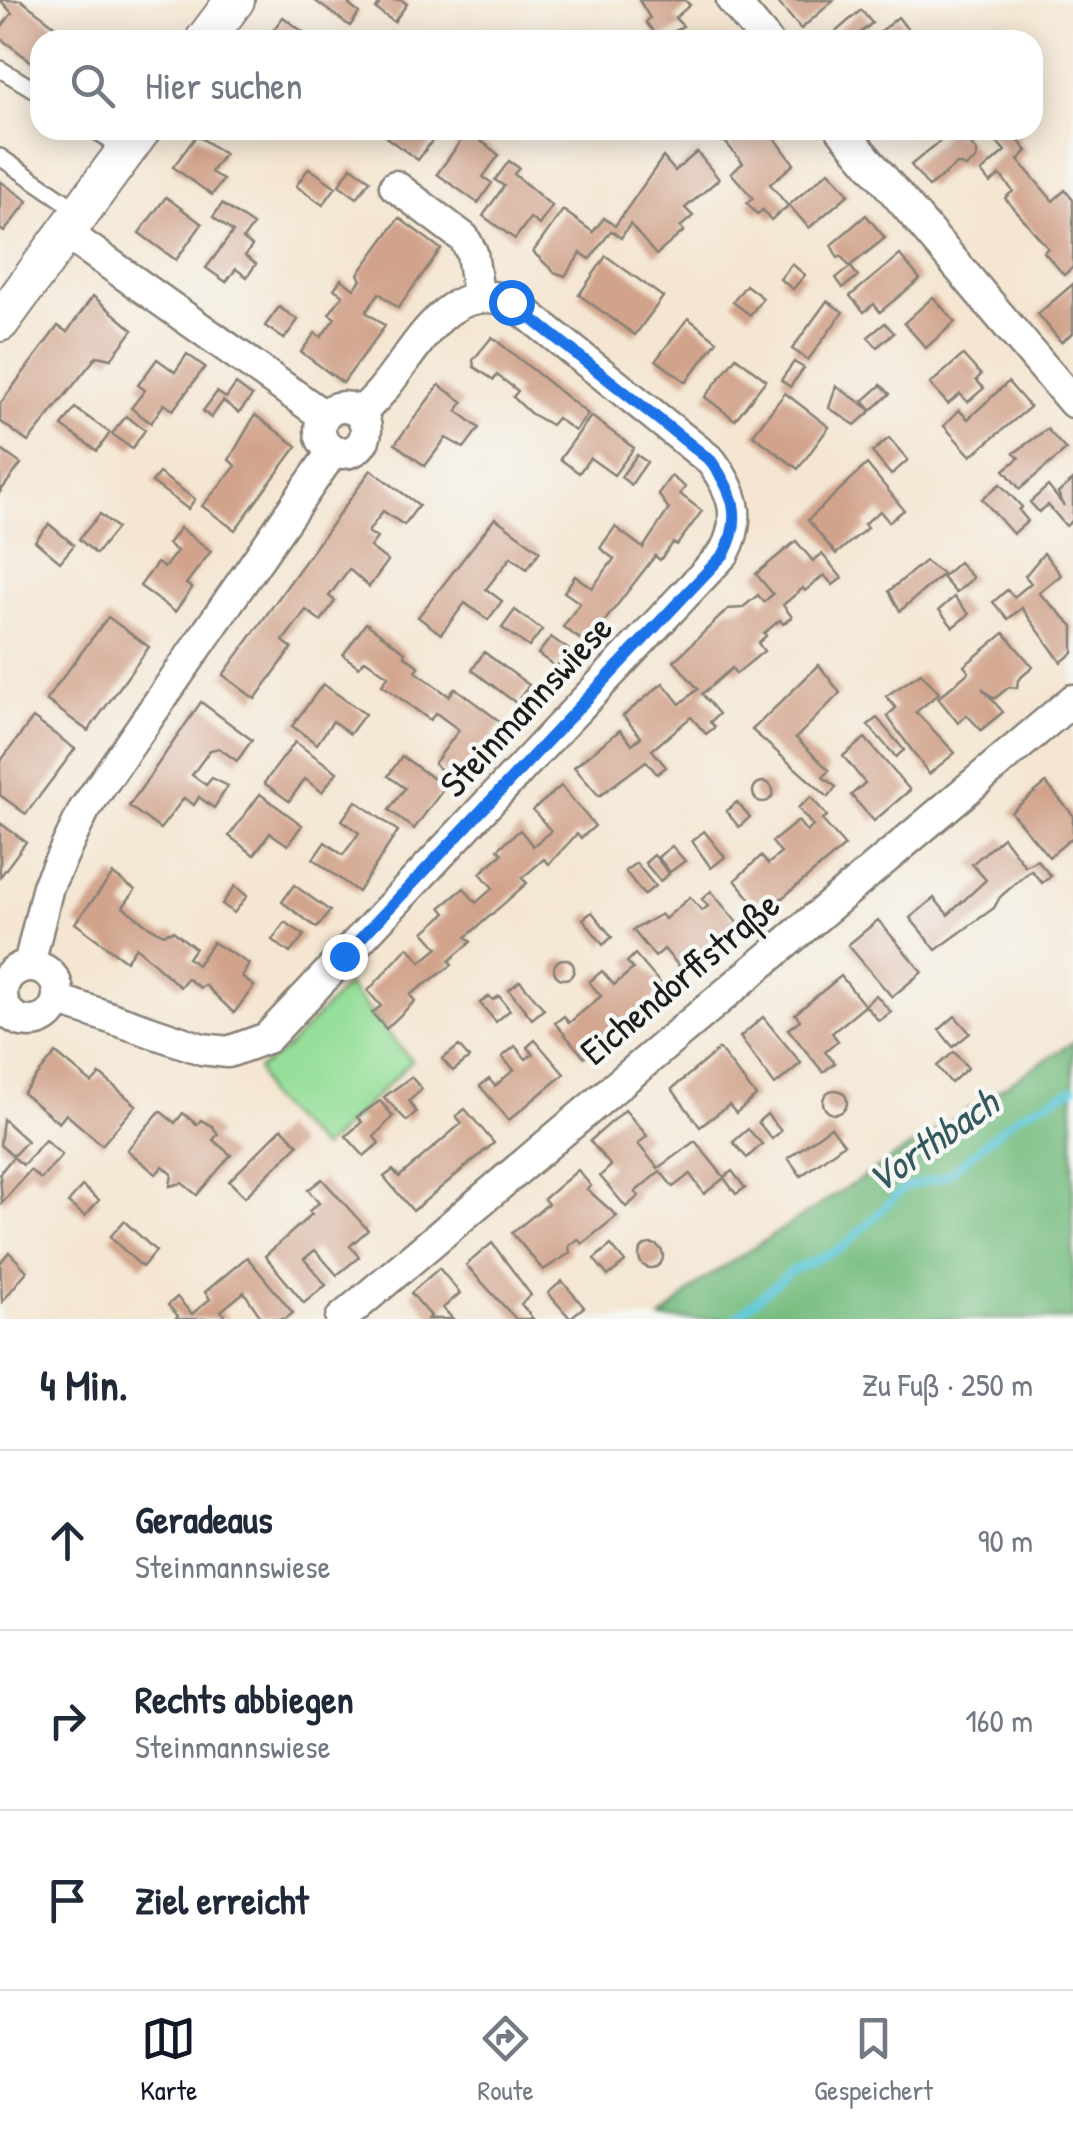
<!DOCTYPE html>
<html lang="de">
<meta charset="utf-8">
<style>
body{margin:0;font-family:"Patrick Hand",sans-serif;background:#f6f6f7;color:#1f2937}
.stop{position:absolute;width:30px;height:30px;margin:-22px;border:8px solid #1a73e8;border-radius:50%;background:#fff}
.stop.end{background:#1a73e8;border-color:#fff;box-shadow:0 2px 10px #0008}
.list{margin:0;padding:0;list-style:none}
h2{display:flex;justify-content:space-between;align-items:center;height:130px;margin:0;padding:0 40px;font-size:42px}
h2 small{font-size:32px;font-weight:400;color:#747a83}
.list li{display:grid;grid-template-columns:65px 1fr auto;gap:30px;align-items:center;box-sizing:border-box;height:180px;padding:0 40px;border-top:2px solid #e0e1e3}
.list b{display:block;font-size:38px;white-space:nowrap}
.list p{margin:0;font-size:32px;white-space:nowrap;color:#747a83}
.list em{font-size:32px;font-style:normal;color:#747a83}
.icon{flex:none;width:55px;height:55px;fill:none;stroke:currentColor;stroke-width:2;stroke-linecap:round;stroke-linejoin:round}
.map{position:relative;flex:none;width:1073px;height:1319px;overflow:hidden}
.search{position:absolute;background:#fff;box-shadow:0 5px 25px #0003;left:30px;right:30px;top:30px;height:110px;display:flex;align-items:center;gap:25px;box-sizing:border-box;padding:0 35px;border-radius:30px;color:#747a83;font-size:38px}
.sheet{height:670px;background:#fff}
nav{display:flex;justify-content:space-around;align-items:center;box-sizing:border-box;height:140px;border-top:2px solid #e0e1e3;background:#fff;font-size:28px;color:#747a83}
nav a{display:grid;justify-items:center;gap:5px}
nav .on{color:#111827}
.map>svg:first-child{display:block}
.green{fill:#96df9a;stroke:#597e5b;stroke-width:2.5}
.forest{fill:#78be82;stroke:#4a6d4f;stroke-width:2.5}
.lines{fill:none;stroke-linecap:round;stroke-linejoin:round}
.stream{stroke:#5ec8d9;stroke-width:8}
.building{fill:#d1a38b}
.service-casing{stroke:#888177;stroke-width:20}
.minor-casing{stroke:#888177;stroke-width:35}
.tertiary-casing{stroke:#888177;stroke-width:42}
.service{stroke:#fff;stroke-width:15}
.minor{stroke:#fff;stroke-width:30}
.tertiary{stroke:#fff;stroke-width:38}
.route{stroke:#1a73e8;stroke-width:12}
.labels{text-anchor:middle;stroke-width:9;stroke-linejoin:round;paint-order:stroke}
.street-label{font-size:38px;fill:#1c1c1c;stroke:#f6f6f2}
.water-label{font-size:40px;font-style:italic;fill:#33585e;stroke:#f6f6f2}
</style>
<div class="map">
<svg width="1073" height="1319" viewBox="0 0 1073 1319">
<rect width="100%" height="100%" fill="#f6f6f2"/>
<filter id="ink" filterUnits="userSpaceOnUse"><feTurbulence type="fractalNoise" baseFrequency=".01" numOctaves="2"/><feDisplacementMap in="SourceGraphic" scale="20" xChannelSelector="R" yChannelSelector="G"/><feConvolveMatrix kernelMatrix="1 2 1 2 8 2 1 2 1" color-interpolation-filters="sRGB"/></filter>
<filter id="wash" filterUnits="userSpaceOnUse"><feTurbulence type="fractalNoise" baseFrequency=".0048" numOctaves="4" result="noise"/><feDisplacementMap in="SourceGraphic" scale="40" xChannelSelector="R" yChannelSelector="G"/><feGaussianBlur stdDeviation="2.25" result="paint"/><feColorMatrix in="noise" values="0 0 0 0 0 0 0 0 0 0 0 0 0 0 0 0 0 1.4 0 .05"/><feComposite in="paint" operator="in"/></filter>
<g filter="url(#wash)">
<rect width="100%" height="100%" fill="#f4e6d2"/>
<path class="green" d="M347,985L412,1061L322,1149L267,1096L258,1069L285,1050Z"/>
<path class="forest" d="M1073,1042V1319H661L700,1282Z"/>
<g class="lines">
<path class="stream" d="M734,1319L791,1271L844,1247L904,1188L946,1176L1017,1116L1073,1089"/>
</g>
<g id="blocks">
<path class="building" d="M0,0H21L74,40H40V68L0,38V29L12,13Z
M314,0H352L349,5L359,13L350,26Z
M382,0H402L407,4L394,22L376,9Z
M639,0H685L690,5L675,18L683,26L660,40L646,22L650,18Z
M776,0H834L801,29Z
M861,10L872,23L852,40H826Z
M283,17L314,40H266Z
M898,17L911,34L906,40H884L879,33Z
M392,130H440L418,160L387,138Z
M715,130H769L794,164L770,184L788,206L771,220L763,210L757,214L747,203L753,198L731,173L743,163Z
M946,130L965,137L977,152L976,159L966,167L957,164L929,187L911,165L939,142Z
M995,130H1014L1021,138L1018,140L1027,151L1018,160L1053,201L1065,190L1073,200V267L1064,275L1044,252L1048,248L1005,198L1013,191L1000,175L990,183L981,172L1005,151L990,134Z
M468,131L499,155L483,177L492,183L478,203L437,174Z
M197,135L224,154L211,172L223,180L212,195L173,167Z
M697,152L719,179L685,208L693,216L680,227L684,231L656,255L630,224L621,238L611,231L590,259L581,253L565,276L554,272L533,252L563,210L593,232L604,218L615,226L663,157L675,171Z
M509,161L519,168L514,174L552,206L539,225L530,218L515,239L483,216L504,186L495,180Z
M351,167L370,180L357,198L339,185Z
M309,168L336,187L323,205L296,186Z
M829,171L849,194L809,228L789,205Z
M0,181L28,201L4,232L0,229Z
M166,197L202,224L176,260L139,233Z
M222,204L253,225L243,239L252,246L245,256L256,264L247,277L236,269L226,282L206,268L233,232L213,217Z
M866,215L885,238L850,266L858,276L843,288L836,278L850,267L841,256L838,258L831,245Z
M399,218L441,249L398,308L379,293L366,312L385,326L343,383L301,352L315,333L321,337L335,318L329,314L343,295L334,289L341,279L354,289L361,280L358,274Z
M900,255L920,279L880,312L874,304L864,312L850,296Z
M606,256L663,297L635,335L579,295Z
M792,264L805,275L793,289L780,279Z
M1073,284V333L1061,342L1038,314Z
M746,285L763,298L750,315L733,302Z
M93,296L133,330L111,359L97,356L28,442L0,421V404L58,326L67,332Z
M933,297L955,322L926,348L904,323Z
M827,301L843,312L808,360L792,349Z
M279,307L298,320L284,339L265,326Z
M688,318L717,341L686,382L656,360Z
M885,323L894,333L877,347L868,337Z
M492,337L588,414L575,431L557,418L551,425L530,413L513,397L518,391L497,375L494,380L474,367L473,360Z
M187,354L205,367L173,410L164,404L151,423L131,408L145,390L138,385L157,359L175,372Z
M963,355L981,375L976,380L984,388L968,402L960,394L948,404L930,384Z
M736,357L766,380L735,420L705,397Z
M794,362L804,368L790,387L781,380Z
M1008,382L1030,407L971,456L944,426L959,410L968,419Z
M236,384L252,396L239,413L223,401L211,418L203,411L217,392L226,398Z
M439,385L463,402L457,411L479,428L464,448L446,438L425,466L395,444Z
M881,385L890,394L855,425L829,408L836,386L871,410L863,401Z
M785,393L829,427L798,469L753,435Z
M75,408L110,433L97,451L62,426Z
M255,415L297,446L235,530L202,506L236,466L229,460Z
M126,416L145,430L132,449L112,434Z
M591,416L634,448L614,475L590,458L579,473L560,459Z
M1047,429L1066,450L1020,489L1004,470L1019,458L1014,453Z
M889,438L908,460L891,475L872,452Z
M0,449L21,464L0,492Z
M637,455L647,462L631,485L621,477Z
M867,464L904,510L889,522L880,511L864,524L867,528L836,554L808,520Z
M371,470L419,505L404,525L383,511L368,532L377,538L370,547L388,561L369,587L349,569L329,596L335,601L321,621L306,610L283,641L292,648L255,699L223,675Z
M159,473L195,499L188,509L152,482Z
M671,476L685,487L680,494L702,511L677,545L673,543L660,560L655,556L587,644L563,627L580,603L564,592L575,576L592,588L614,559L600,548L615,527L643,548L669,509L658,494Z
M1073,480V520L1066,526L1048,505L1039,512L1030,502L1048,486L1064,506L1058,493Z
M1000,484L1022,507L1019,510L1028,521L1013,534L982,499Z
M100,514L117,528L96,554L79,539Z
M495,518L540,551L527,569L511,557L486,589L502,601L488,620L465,603L441,634L418,617Z
M49,524L74,545L60,562L35,541Z
M180,528L211,551L186,584L192,588L175,612L140,586L157,563L164,568L177,551L168,544Z
M796,541L813,561L822,554L842,578L833,585L824,575L805,591L803,588L783,605L792,617L783,624L780,620L764,633L766,636L758,643L764,651L736,674L732,668L702,694L719,714L710,722L715,727L706,734L691,717L652,750L666,767L657,774L646,761L599,796L574,767L620,730L632,744L641,737L623,716L663,683L680,704L698,689L674,661L728,609L742,608L758,595L764,602L773,594L756,574Z
M1044,553L1061,575L1039,593L1073,626V653L1061,662L1022,608L1008,619L993,602L1007,590L1014,597L1031,583L1025,576Z
M925,561L943,574L900,611L889,591Z
M959,562L973,578L956,593L942,577Z
M954,597L969,614L953,627L939,610Z
M515,610L542,630L529,647L502,628Z
M108,617L149,647L88,731L46,700Z
M366,623L405,652L404,655L419,667L415,671L449,696L455,688L502,723L465,774L459,770L452,778L434,764L459,730L436,713L430,720L382,685L388,676L365,660L359,667L343,655Z
M1004,633L1033,667L1018,680L1017,688L1009,687L994,699L982,688L1003,712L981,730L967,715L958,723L938,698L969,672L964,666Z
M551,637L569,650L556,667L538,654Z
M484,652L529,685L516,703L472,670Z
M819,665L840,693L796,738L829,770L823,777L836,787L828,797L752,730Z
M921,673L939,693L916,712L955,753L929,774L887,716L896,708L886,696Z
M323,684L365,714L350,734L333,721L317,744L292,726Z
M201,702L252,740L237,761L219,748L210,750L192,775L206,785L212,778L228,786L214,808L199,797L194,805L184,798L160,829L129,806Z
M33,718L75,749L26,814L0,795V762Z
M877,718L904,750L896,757L868,725Z
M865,738L910,790L874,821L851,795L865,783L843,756Z
M295,742L337,772L322,792L305,779L289,801L264,783Z
M402,756L445,787L414,829L389,810L405,788L388,776Z
M753 792a10 10 0 1 1 20 0a10 10 0 1 1-20 0Z
M1046,783L1073,815V837L1049,857L1011,812Z
M561,786L595,826L581,838L577,834L549,864L544,859L522,878L527,883L466,937L471,942L449,961L452,965L410,995L415,1001L386,1029L372,1013L381,1006L368,991L408,947L421,962L438,948L424,932L446,913L441,907L464,888L476,903L493,888L480,873L502,854L498,849L520,830L533,846L551,831L533,810Z
M260,794L302,825L288,845L270,833L254,855L229,836Z
M811,797L827,816L822,820L845,846L763,914L735,880L761,856L768,864L781,853L772,842L798,821L807,832L813,826L798,808Z
M356,801L398,831L358,892L313,859L325,842L343,855L359,833L342,820Z
M737,802L750,817L739,827L726,811Z
M0,823L26,842L0,877Z
M704,831L725,857L711,868L692,841Z
M1003,837L1025,866L1037,860L1051,876L1042,883L1031,870L1000,897L994,908L936,950L910,918L934,898L948,915L986,880L972,864Z
M672,846L685,861L670,872L658,857Z
M654,855L669,874L660,881L645,863Z
M636,863L655,886L644,895L625,871Z
M113,874L135,890L123,907L151,928L164,934L173,931L195,948L188,958L197,965L213,942L249,964L242,977L254,986L234,1013L205,985L200,988L187,978L180,987L136,947L126,961L75,923Z
M294,885L330,911L317,928L282,902Z
M235,886L247,896L234,913L222,904Z
M711,891L739,925L684,972L664,949L655,957L633,930L661,914L665,919L690,897L702,911L708,906L702,899Z
M592,912L612,937L603,945L583,919Z
M878,920L922,972L892,997L848,945Z
M285,922L304,935L290,953L272,940Z
M635,954L665,989L584,1057L555,1023L564,1016L569,1023L601,996L589,982L602,971L614,985L633,969L627,962Z
M554 969a10 10 0 1 1 20 0a10 10 0 1 1-20 0Z
M841,976L865,1006L832,1033L838,1041L825,1052L835,1063L823,1072L788,1029L800,1020L795,1014Z
M520,981L544,1009L532,1019L509,990Z
M876,995L891,1012L879,1021L865,1005Z
M489,996L493,1000L499,996L510,1010L496,1022L480,1003Z
M955,1016L970,1033L953,1047L939,1030Z
M763,1017L801,1063L775,1085L740,1037Z
M535,1040L564,1074L509,1120L480,1086L489,1079L495,1086L514,1070L502,1057L515,1046L526,1059L533,1054L527,1047Z
M459,1046L469,1058L453,1071L442,1059Z
M719,1049L756,1096L736,1113L729,1105L700,1127L672,1089Z
M954,1052L968,1068L951,1083L937,1066Z
M56,1053L92,1083L100,1074L136,1105L102,1145L66,1114L59,1123L23,1093Z
M411,1077L422,1089L409,1101L416,1112L407,1121L384,1097Z
M823 1102a12 12 0 1 1 24 0a12 12 0 1 1-24 0Z
M380,1101L393,1116L374,1137L379,1143L364,1156L346,1136L362,1122L357,1117Z
M465,1109L494,1143L413,1211L384,1177L393,1170L399,1177L456,1128L462,1123L456,1116Z
M625,1110L647,1136L638,1144L658,1168L695,1141L724,1177L732,1171L745,1188L736,1194L724,1178L704,1194L690,1174L673,1187L660,1171L635,1192L639,1196L626,1207L600,1176L611,1166L590,1141Z
M160,1111L175,1123L183,1113L197,1125L201,1120L212,1126L218,1134L213,1140L231,1155L197,1195L182,1183L170,1186L172,1174L163,1166L156,1174L127,1150Z
M767,1114L781,1131L772,1139L758,1122Z
M3,1119L27,1141L13,1156L0,1145Z
M831,1127L844,1144L801,1176L788,1158Z
M282,1128L298,1145L245,1197L229,1181Z
M748,1129L762,1144L747,1158L733,1142Z
M45,1140L62,1155L41,1179L30,1170L2,1203L0,1173L13,1157L23,1165Z
M578,1170L591,1186L587,1189L617,1216L582,1244L578,1239L569,1246L570,1253L543,1270L512,1233L548,1204L544,1199Z
M322,1179L368,1230L350,1246L359,1257L337,1275L315,1250L304,1259L326,1285L304,1303L265,1256L312,1214L309,1211L319,1203L308,1190Z
M82,1186L99,1200L85,1216L68,1203Z
M124,1221L156,1251L142,1267L110,1237Z
M492,1243L531,1295L521,1304L533,1319H516L466,1265Z
M639 1256a12 12 0 1 1 24 0a12 12 0 1 1-24 0Z
M611,1245L625,1262L608,1276L594,1259Z
M9,1252L27,1271L2,1302L0,1263Z
M247,1257L293,1313L285,1319H262L244,1292L221,1311L228,1319H175L178,1316L168,1305L177,1297L192,1314L210,1299L205,1292Z
M439,1268L460,1293L443,1308L453,1319H428L431,1316L411,1293Z
M562,1281L584,1307L570,1318L548,1293Z"/>
</g>
</g>
<g filter="url(#ink)">
<use href="#blocks" fill-opacity="0" stroke="#888177" stroke-width="2.5"/>
<g class="lines">
<g class="service-casing">
<path id="service" d="M0,69L40,93
M95,130L126,150
M0,157L79,211"/>
</g>
<g class="minor-casing">
<path id="minor" d="M732,0L766,40
M842,130L1073,402
M395,186L464,238L472,253L478,294
M66,233L324,416
M320 430a23 23 0 1 1 46 0a23 23 0 1 1-46 0Z
M29,965L48,886L84,810L333,451
M2 994a28 28 0 1 1 56 0a28 28 0 1 1-56 0Z
M58,1000L202,1049L228,1052L267,1038L724,553C743,518 734,492 711,461L511,301C434,276 410,375 359,413
M341,1319L1073,700"/>
</g>
<g class="tertiary-casing">
<path id="tertiary" d="M205,40L235,0
M0,322L141,130"/>
</g>
<use href="#service" class="service"/>
<use href="#minor" class="minor"/>
<use href="#tertiary" class="tertiary"/>
</g>
</g>
<g class="lines" filter="url(#ink)">
<path class="route" d="M344,956L724,554C743,518 734,493 711,461L511,302"/>
</g>
<g class="labels">
<g class="street-label">
<text transform="translate(526 706) rotate(-47)" y="13">Steinmannswiese</text>
<text transform="translate(680 978) rotate(-40)" y="13">Eichendorffstraße</text>
</g>
<g class="water-label">
<text transform="translate(932 1141) rotate(-35)" y="14">Vorthbach</text>
</g>
</g>
</svg>
<div class="stop" style="left:511px;top:302px"></div>
<div class="stop end" style="left:344px;top:956px"></div>
<div class="search"><svg class="icon" aria-label="search" viewBox="0 0 24 24"><circle cx="10" cy="10" r="6"/><path d="M15 15l6 6"/></svg>Hier suchen</div>
</div>
<section class="sheet">
<h2>4 Min.<small>Zu Fuß · 250 m</small></h2>
<ul class="list">
<li><svg class="icon" aria-label="ahead" viewBox="0 0 24 24"><path d="M12 20V5M6 11l6-6 6 6"/></svg><div><b>Geradeaus</b><p>Steinmannswiese</p></div><em>90 m</em></li>
<li><svg class="icon" aria-label="right" viewBox="0 0 24 24"><path d="M7 20v-9h11M14 6l5 5-5 5"/></svg><div><b>Rechts abbiegen</b><p>Steinmannswiese</p></div><em>160 m</em></li>
<li><svg class="icon" aria-label="arrive" viewBox="0 0 24 24"><path d="M6 21V4h12l-3 4 3 4H6"/></svg><div><b>Ziel erreicht</b></div></li>
</ul>
</section>
<nav>
<a class="on"><svg class="icon" aria-label="map" viewBox="0 0 24 24"><path d="M3 6l6-2 6 2 6-2v14l-6 2-6-2-6 2zM9 4v14M15 6v14"/></svg>Karte</a>
<a><svg class="icon" aria-label="directions" viewBox="0 0 24 24"><path d="M12 3l9 9-9 9-9-9zM9 14v-3h6M13 9l2 2-2 2"/></svg>Route</a>
<a><svg class="icon" aria-label="saved" viewBox="0 0 24 24"><path d="M7 4h10v16l-5-4-5 4z"/></svg>Gespeichert</a>
</nav>
